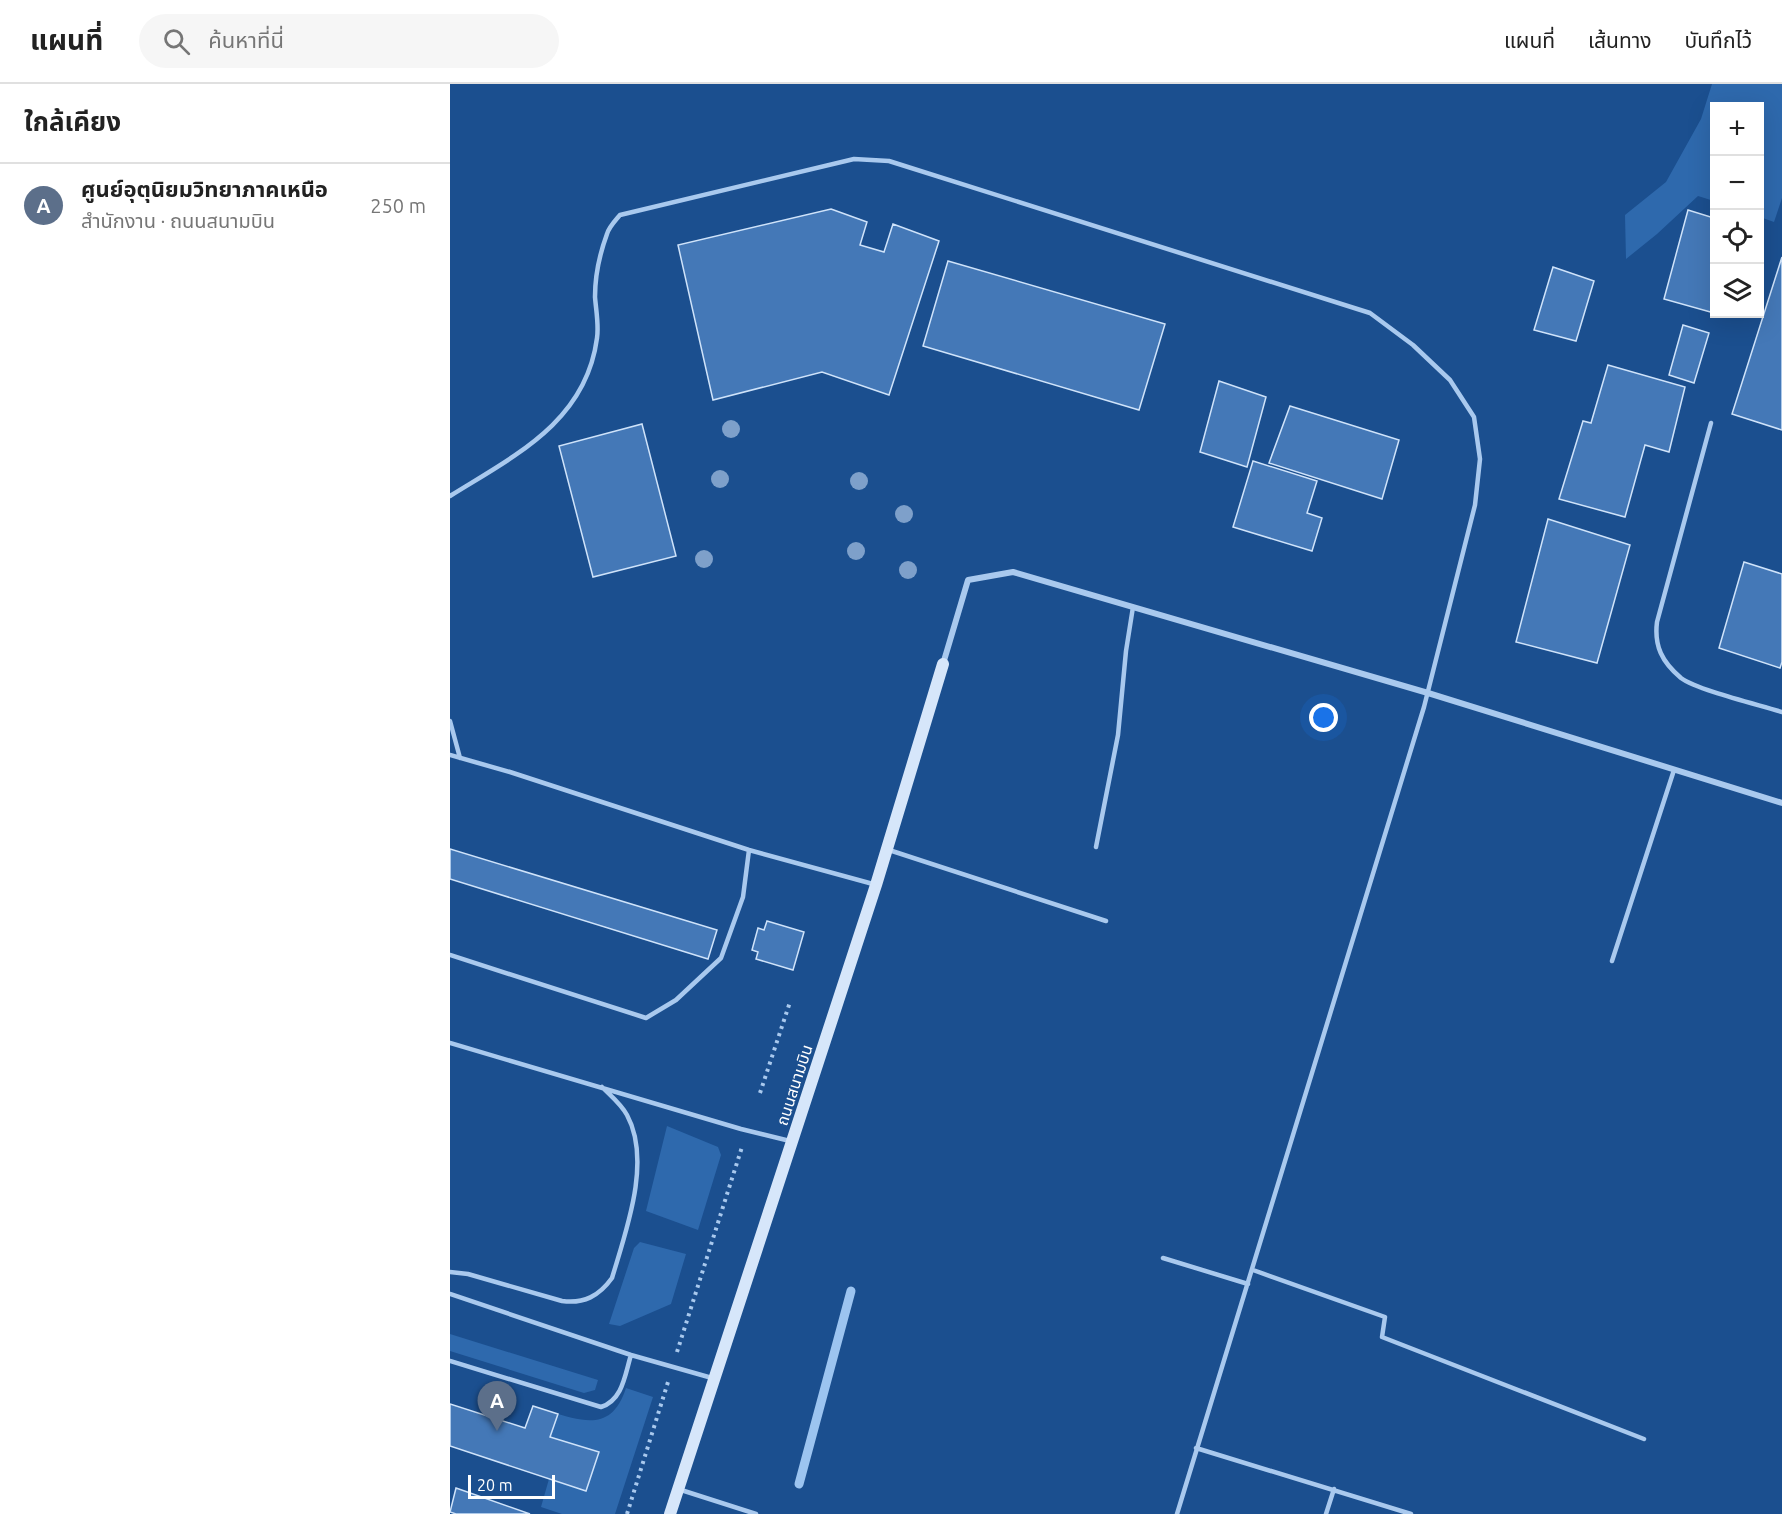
<!DOCTYPE html>
<html lang="th">
<meta charset="utf-8">
<style>
body{margin:0;font-family:Ubuntu,"Noto Sans Thai",sans-serif;background:#f6f6f6;color:#222}
.controls{position:absolute;right:18px;top:18px;display:grid;overflow:hidden;border-radius:0px;box-shadow:0 6px 24px #0002}
.controls button{width:54px;height:54px;display:grid;place-items:center;padding:0;border:0;border-bottom:2px solid #e0e0e0;background:#fff;color:#222;font:30px sans-serif}
.scale{position:absolute;left:18px;bottom:15px;width:87px;box-sizing:border-box;padding-left:6px;border:3px solid #fff;border-top:0;font-size:16px;line-height:21px;white-space:nowrap;color:#fff;-webkit-text-stroke:4px #1b4f8f;paint-order:stroke}
.you{position:absolute;left:874px;top:634px;width:21px;height:21px;margin:-15px;border:4px solid #fff;border-radius:50%;background:#1a73e8;box-shadow:0 0 0 9px #1a73e833}
.badge{display:grid;place-items:center;width:39px;height:39px;border-radius:50%;background:#7c3aed;color:#fff;font-size:20px;font-weight:700}
.pin{position:absolute;translate:-50% -50px;filter:drop-shadow(0 2px 3px #0008)}
.pin::after{content:'';position:absolute;top:32px;width:21px;height:18px;background:inherit;clip-path:polygon(0 0,100% 0,50% 100%)}
.list{margin:0;padding:0;list-style:none}
h2{display:flex;justify-content:space-between;align-items:center;height:78px;margin:0;padding:0 24px;font-size:26px}
h2 small{font-size:20px;font-weight:400;color:#767676}
.list li{display:grid;grid-template-columns:39px 1fr auto;gap:18px;align-items:center;box-sizing:border-box;height:84px;padding:0 24px;border-top:2px solid #e0e0e0}
.list b{display:block;font-size:22px;white-space:nowrap}
.list p{margin:0;font-size:20px;white-space:nowrap;color:#767676}
.list em{font-size:20px;font-style:normal;color:#767676}
.icon{flex:none;width:33px;height:33px;fill:none;stroke:currentColor;stroke-width:2;stroke-linecap:round;stroke-linejoin:round}
.map{position:relative;flex:none;width:1332px;height:1430px;overflow:hidden}
header{display:flex;align-items:center;gap:36px;box-sizing:border-box;height:84px;padding:0 30px;background:#fff;border-bottom:2px solid #e0e0e0}
header strong{font-size:28px}
nav{display:flex;gap:33px;margin-inline-start:auto;font-size:21px}
.search{width:420px;height:54px;background:#f6f6f6;display:flex;align-items:center;gap:15px;box-sizing:border-box;padding:0 21px;border-radius:33px;color:#767676;font-size:22px}
main{display:flex}
aside{flex:1;background:#fff}
.map>svg:first-child{display:block}
.green{fill:#2e69ad}
.lines{fill:none;stroke-linecap:round;stroke-linejoin:round}
.stream{stroke:#9cc4f0;stroke-width:9}
.building{fill:#4478b7;stroke:#cfe3fa;stroke-width:1.5}
.path{stroke:#a9c9ee;stroke-width:4;stroke-dasharray:3 4.5;stroke-linecap:butt}
.service{stroke:#a9c9ee;stroke-width:4.5}
.minor{stroke:#a9c9ee;stroke-width:6}
.secondary{stroke:#d6e6fa;stroke-width:12}
.tree{fill:#7ea0ca}
.labels{text-anchor:middle;stroke-width:5;stroke-linejoin:round;paint-order:stroke}
.street-label{font-size:16px;fill:#fff;stroke:#1b4f8f}
</style>
<header>
<strong>แผนที่</strong>
<div class="search"><svg class="icon" aria-label="search" viewBox="0 0 24 24"><circle cx="10" cy="10" r="6"/><path d="M15 15l6 6"/></svg>ค้นหาที่นี่</div>
<nav><a>แผนที่</a><a>เส้นทาง</a><a>บันทึกไว้</a></nav>
</header>
<main>
<aside>
<h2>ใกล้เคียง<small></small></h2>
<ul class="list">
<li><span class="badge" style="background:#5c6f8a">A</span><div><b>ศูนย์อุตุนิยมวิทยาภาคเหนือ</b><p>สำนักงาน · ถนนสนามบิน</p></div><em>250 m</em></li>
</ul>
</aside>
<div class="map">
<svg width="1332" height="1430" viewBox="0 0 1332 1430">
<rect width="100%" height="100%" fill="#1b4f8f"/>
<path class="green" d="M1262,0H1332V114L1324,138L1310,133V22H1264V117L1248,112L1207,150L1176,175L1175,131L1216,98L1251,35Z
M217,1042L268,1063L271,1071L248,1146L196,1127Z
M190,1158L236,1170L221,1220L170,1242L159,1240L184,1164Z
M0,1250L148,1296L145,1306L134,1309L0,1267Z
M176,1304L203,1313L165,1430H112L91,1423L99,1395L136,1407L148,1369L100,1353L107,1331L101,1328C135,1338 162,1347 176,1304Z"/>
<g class="lines">
<path class="stream" d="M349,1400L401,1207"/>
</g>
<path class="building" d="M381,125L417,138L410,161L434,168L443,140L489,157L439,311L372,288L263,316L228,161Z
M1238,126L1264,134V229L1214,215Z
M1332,173V346L1282,330Z
M498,177L715,240L689,326L473,262Z
M1103,183L1144,197L1126,257L1084,246Z
M1233,241L1259,249L1244,299L1219,291Z
M1158,281L1235,303L1219,368L1195,361L1175,433L1109,415L1133,337L1141,339Z
M769,297L816,313L797,383L750,368Z
M840,322L949,356L932,415L819,379Z
M192,340L226,472L143,493L109,362Z
M803,377L867,397L857,429L872,434L862,467L783,443Z
M1098,435L1180,461L1147,579L1066,558Z
M1294,478L1332,490V578L1330,584L1269,564Z
M0,765L267,846L258,875L0,795Z
M317,837L354,848L343,886L306,875L308,868L302,866L308,844L314,846Z
M0,1320L75,1344L83,1322L108,1330L100,1353L149,1368L136,1407L0,1362Z
M6,1404L80,1430H6L0,1428Z"/>
<g class="lines">
<path class="path" d="M310,1009L340,918
M227,1268L292,1063
M177,1430L218,1298"/>
<path class="service" d="M1261,339L1207,538C1204,562 1212,578 1231,594C1247,606 1310,621 1332,628
M0,412C64,372 136,338 147,254C149,241 146,226 145,213C145,193 150,169 157,150C159,143 165,137 170,131L404,75L439,77L920,229L963,261L1000,296L1024,333L1030,375L1025,421L974,623L727,1430
M0,637L10,674
M0,671L60,688L299,766L423,800
M646,763L668,651L676,567L683,523
M439,766L656,837
M0,871L196,934L226,916L271,874L293,813L299,766
M1162,877L1224,686
M0,959L291,1045L340,1057
M713,1174L798,1200
M803,1186L935,1233L932,1253L1194,1355
M0,1188L18,1190L112,1217C134,1220 149,1212 162,1194C176,1147 202,1077 177,1031C171,1020 161,1012 152,1003
M0,1210L181,1271L262,1294
M0,1277L151,1323C173,1316 175,1290 181,1271
M746,1364L961,1430
M228,1405L306,1430
M876,1430L884,1405"/>
<path class="minor" d="M493,580L518,496L563,488L978,609L1332,719"/>
<path class="secondary" d="M220,1430L426,801L493,580"/>
</g>
<g class="tree">
<circle cx="281" cy="345" r="9"/>
<circle cx="270" cy="395" r="9"/>
<circle cx="409" cy="397" r="9"/>
<circle cx="454" cy="430" r="9"/>
<circle cx="406" cy="467" r="9"/>
<circle cx="254" cy="475" r="9"/>
<circle cx="458" cy="486" r="9"/>
</g>
<g class="labels">
<g class="street-label">
<text transform="translate(344 1001) rotate(-72)" y="6">ถนนสนามบิน</text>
</g>
</g>
</svg>
<div class="controls">
<button>+</button>
<button>−</button>
<button><svg class="icon" aria-label="locate" viewBox="0 0 24 24"><circle cx="12" cy="12" r="6"/><path d="M12 2v4M12 18v4M2 12h4M18 12h4"/></svg></button>
<button><svg class="icon" aria-label="layers" viewBox="0 0 24 24"><path d="M12 4l9 5-9 5-9-5zM3 14l9 5 9-5"/></svg></button>
</div>
<div class="scale">20 m</div>
<div class="you"></div>
<div class="pin badge" style="left:47px;top:1347px;background:#5c6f8a">A</div>
</div>
</main>
